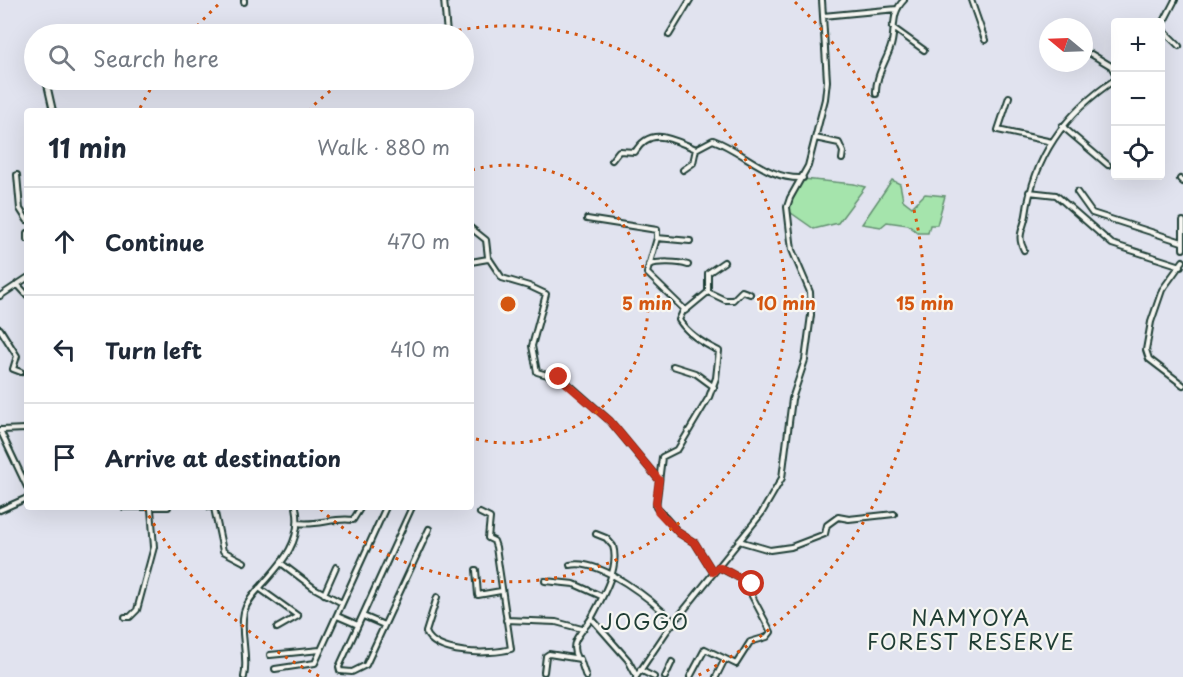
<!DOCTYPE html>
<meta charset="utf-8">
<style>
body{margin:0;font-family:"Playpen Sans",sans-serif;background:#f6f6f7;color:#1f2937}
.controls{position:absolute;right:18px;top:18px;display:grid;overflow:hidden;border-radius:6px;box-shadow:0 6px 24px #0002}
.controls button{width:54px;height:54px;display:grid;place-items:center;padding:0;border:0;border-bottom:2px solid #e0e1e3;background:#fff;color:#1f2937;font:30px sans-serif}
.compass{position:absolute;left:1039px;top:18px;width:54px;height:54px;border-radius:50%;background:#fff;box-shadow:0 6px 24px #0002;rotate:289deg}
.stop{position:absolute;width:18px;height:18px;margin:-14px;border:4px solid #c8321e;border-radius:50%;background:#fff}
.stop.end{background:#c8321e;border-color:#fff;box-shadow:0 2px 6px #0008}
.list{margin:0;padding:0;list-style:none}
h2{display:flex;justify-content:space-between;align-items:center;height:78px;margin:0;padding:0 24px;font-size:26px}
h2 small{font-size:20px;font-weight:400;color:#747a83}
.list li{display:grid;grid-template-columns:39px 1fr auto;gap:18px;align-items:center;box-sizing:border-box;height:108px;padding:0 24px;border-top:2px solid #e0e1e3}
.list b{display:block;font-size:22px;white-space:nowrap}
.list em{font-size:20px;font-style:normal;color:#747a83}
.icon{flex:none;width:33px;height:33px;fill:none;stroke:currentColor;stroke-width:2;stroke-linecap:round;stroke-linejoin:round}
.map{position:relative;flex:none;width:1183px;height:677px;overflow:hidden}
.search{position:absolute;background:#fff;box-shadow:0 6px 24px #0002;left:24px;top:24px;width:450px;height:66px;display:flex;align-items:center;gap:15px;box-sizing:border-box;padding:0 21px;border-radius:33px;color:#747a83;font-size:22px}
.panel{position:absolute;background:#fff;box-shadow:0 6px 24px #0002;left:24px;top:108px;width:450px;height:402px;border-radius:6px}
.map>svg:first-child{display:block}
.green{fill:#a5e4ac;stroke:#629070;stroke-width:1.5}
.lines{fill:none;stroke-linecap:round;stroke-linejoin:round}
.minor-casing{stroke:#1f3d34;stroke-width:8}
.minor{stroke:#f6f6f2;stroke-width:4}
.route{stroke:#c8321e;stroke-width:8}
.ring{fill:none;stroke:#d45610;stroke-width:3;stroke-dasharray:3 6}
.labels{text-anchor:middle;stroke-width:4.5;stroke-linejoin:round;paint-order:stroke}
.quarter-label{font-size:21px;letter-spacing:1.5px;fill:#1f3d34;stroke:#f6f6f2}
.centre{fill:#d45610;stroke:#f6f6f2;stroke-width:3}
.ring-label{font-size:18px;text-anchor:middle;font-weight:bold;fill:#d45610;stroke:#f6f6f2;stroke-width:4.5;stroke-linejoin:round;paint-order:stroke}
</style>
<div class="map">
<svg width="1183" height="677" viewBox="0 0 1183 677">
<rect width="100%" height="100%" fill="#e1e3ef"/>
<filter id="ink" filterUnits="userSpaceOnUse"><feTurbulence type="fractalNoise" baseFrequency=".0167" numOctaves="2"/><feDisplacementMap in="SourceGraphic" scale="12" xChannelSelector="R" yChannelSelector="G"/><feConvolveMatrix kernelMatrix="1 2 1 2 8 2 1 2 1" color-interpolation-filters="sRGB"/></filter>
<g filter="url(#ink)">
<path class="green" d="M803,179L854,184L865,187L838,223L814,229L787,210Z
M892,180L900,184L903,200L912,207L925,194L945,196L937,225H930L928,233H918L908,225L887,222L881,227L862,224Z"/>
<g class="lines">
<g class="minor-casing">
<path id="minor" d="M444,0L447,34
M971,0L985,40
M244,2V0
M823,16L897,9
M892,27L924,50
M1161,28L1179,46
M1160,29L1175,0
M669,35L690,0
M464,45L467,55
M1091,54L1111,66L1116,75
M46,80L53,111
M876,94C875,78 885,63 890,49C897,31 889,15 904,0
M1009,97L998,130L1052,142
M1062,126L1108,165
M815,138L839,143L843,152L842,159
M612,160L619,151L635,152C651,125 673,140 696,149
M683,170L693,163L696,149L713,140C744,151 767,180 803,178
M17,175L20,209L27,220
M1180,179L1183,182
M1029,192L1056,195L1112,244L1181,266
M1077,192L1092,213L1182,242
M587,219L657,230V238L647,273L684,309L679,320C688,334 704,344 719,351L716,378L709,397L678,449L662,457L656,507L679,533L695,543L713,572
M1183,221V249
M471,228L486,240L488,257L502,278L529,286L546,294L532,346L537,372L564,380L610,421L659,480
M27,233V239
M657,238L690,241
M1024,250C1016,235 1024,229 1026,215C1034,156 1066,112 1116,79
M1183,261L1162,290L1151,322L1146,350L1149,359L1183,385
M471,262L488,259
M649,265C658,261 679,262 688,265
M17,284L27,295
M708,292L725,300H733L742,291L750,294
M0,296L27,278
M685,311L708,292V273L724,262
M0,329L17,356L13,369L21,372
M673,366L695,373L714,387
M0,430L27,487
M1,430L26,429
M124,507H168
M210,507H236
M412,507L339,667L340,671L352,672L366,665L429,529
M214,508L223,551L244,562
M0,510L27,498
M298,523C318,526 334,517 353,520L361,507
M739,541L770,550L791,547L825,534L827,525L838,517L849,519L894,514
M281,563L314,588L342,603
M570,565C601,558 653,601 674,622
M476,570L478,595L501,591
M545,581L574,584L601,596
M259,588L298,616L277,628
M324,594L336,567
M437,597L426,632C435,655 490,655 511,649L496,547L494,541L488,538L490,518L480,513
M337,616L358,625
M363,616L384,625
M125,617H130L137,610L154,547L151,509
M592,619L628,660L636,675
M506,620L556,622L582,629
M270,655L320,650
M577,658C567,641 585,630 592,617C602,598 620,568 613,546L606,538L596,534
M275,669L315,663L386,507
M640,670L654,677
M544,672L546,656L549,654L580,659L586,677
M244,677C249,656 239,633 244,612C247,601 255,593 262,585C283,562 303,540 296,507
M636,677L667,631L761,514L782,478L792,399L805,360L811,315L810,292L792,250L787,207L790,198L808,166L825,99L827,81L822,0
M665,677L672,662
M690,677L705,649L736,664L750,642L767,637L771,632L752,596V584C739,579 730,572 718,567
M716,677L725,659"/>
</g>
<use href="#minor" class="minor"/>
</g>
</g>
<g class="lines" filter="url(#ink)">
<path class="route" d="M559,377L610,421L659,480L656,502L658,511L679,533L695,543L713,572L718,567C731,572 739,579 752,584"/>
</g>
<g class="ring">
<path d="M472 170A139 139 0 1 1 472 438"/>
<path d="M308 111A278 278 0 0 1 343 81M441 34A278 278 0 1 1 318 507"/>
<path d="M319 676A417 417 0 0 1 145 509M140 108A417 417 0 0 1 156 80M191 33A417 417 0 0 1 221 2M795 2A417 417 0 0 1 697 676"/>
</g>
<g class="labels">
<g class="quarter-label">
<text x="971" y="626">NAMYOYA<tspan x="971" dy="24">FOREST RESERVE</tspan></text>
<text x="645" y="630">JOGGO</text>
</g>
</g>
<circle cx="508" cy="304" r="9" class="centre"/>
<g class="ring-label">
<text x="647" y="310">5 min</text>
<text x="786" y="310">10 min</text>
<text x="925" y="310">15 min</text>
</g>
</svg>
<div class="controls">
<button>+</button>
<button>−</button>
<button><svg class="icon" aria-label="locate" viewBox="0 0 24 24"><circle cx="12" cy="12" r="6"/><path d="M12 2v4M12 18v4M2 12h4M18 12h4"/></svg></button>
</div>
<svg class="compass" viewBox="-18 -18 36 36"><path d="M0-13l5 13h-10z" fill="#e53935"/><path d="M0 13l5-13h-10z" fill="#747a83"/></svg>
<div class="stop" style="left:752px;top:584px"></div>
<div class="stop end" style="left:559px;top:377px"></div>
<div class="search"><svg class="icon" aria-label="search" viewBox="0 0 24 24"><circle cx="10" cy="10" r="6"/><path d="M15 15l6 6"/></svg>Search here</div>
<section class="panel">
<h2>11 min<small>Walk · 880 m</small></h2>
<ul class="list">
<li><svg class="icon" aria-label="ahead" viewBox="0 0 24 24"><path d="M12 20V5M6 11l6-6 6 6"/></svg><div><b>Continue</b></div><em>470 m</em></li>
<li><svg class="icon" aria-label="left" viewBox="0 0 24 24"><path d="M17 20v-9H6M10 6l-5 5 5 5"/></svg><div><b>Turn left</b></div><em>410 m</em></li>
<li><svg class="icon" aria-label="arrive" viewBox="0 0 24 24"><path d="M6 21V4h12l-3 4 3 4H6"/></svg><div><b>Arrive at destination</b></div></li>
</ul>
</section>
</div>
